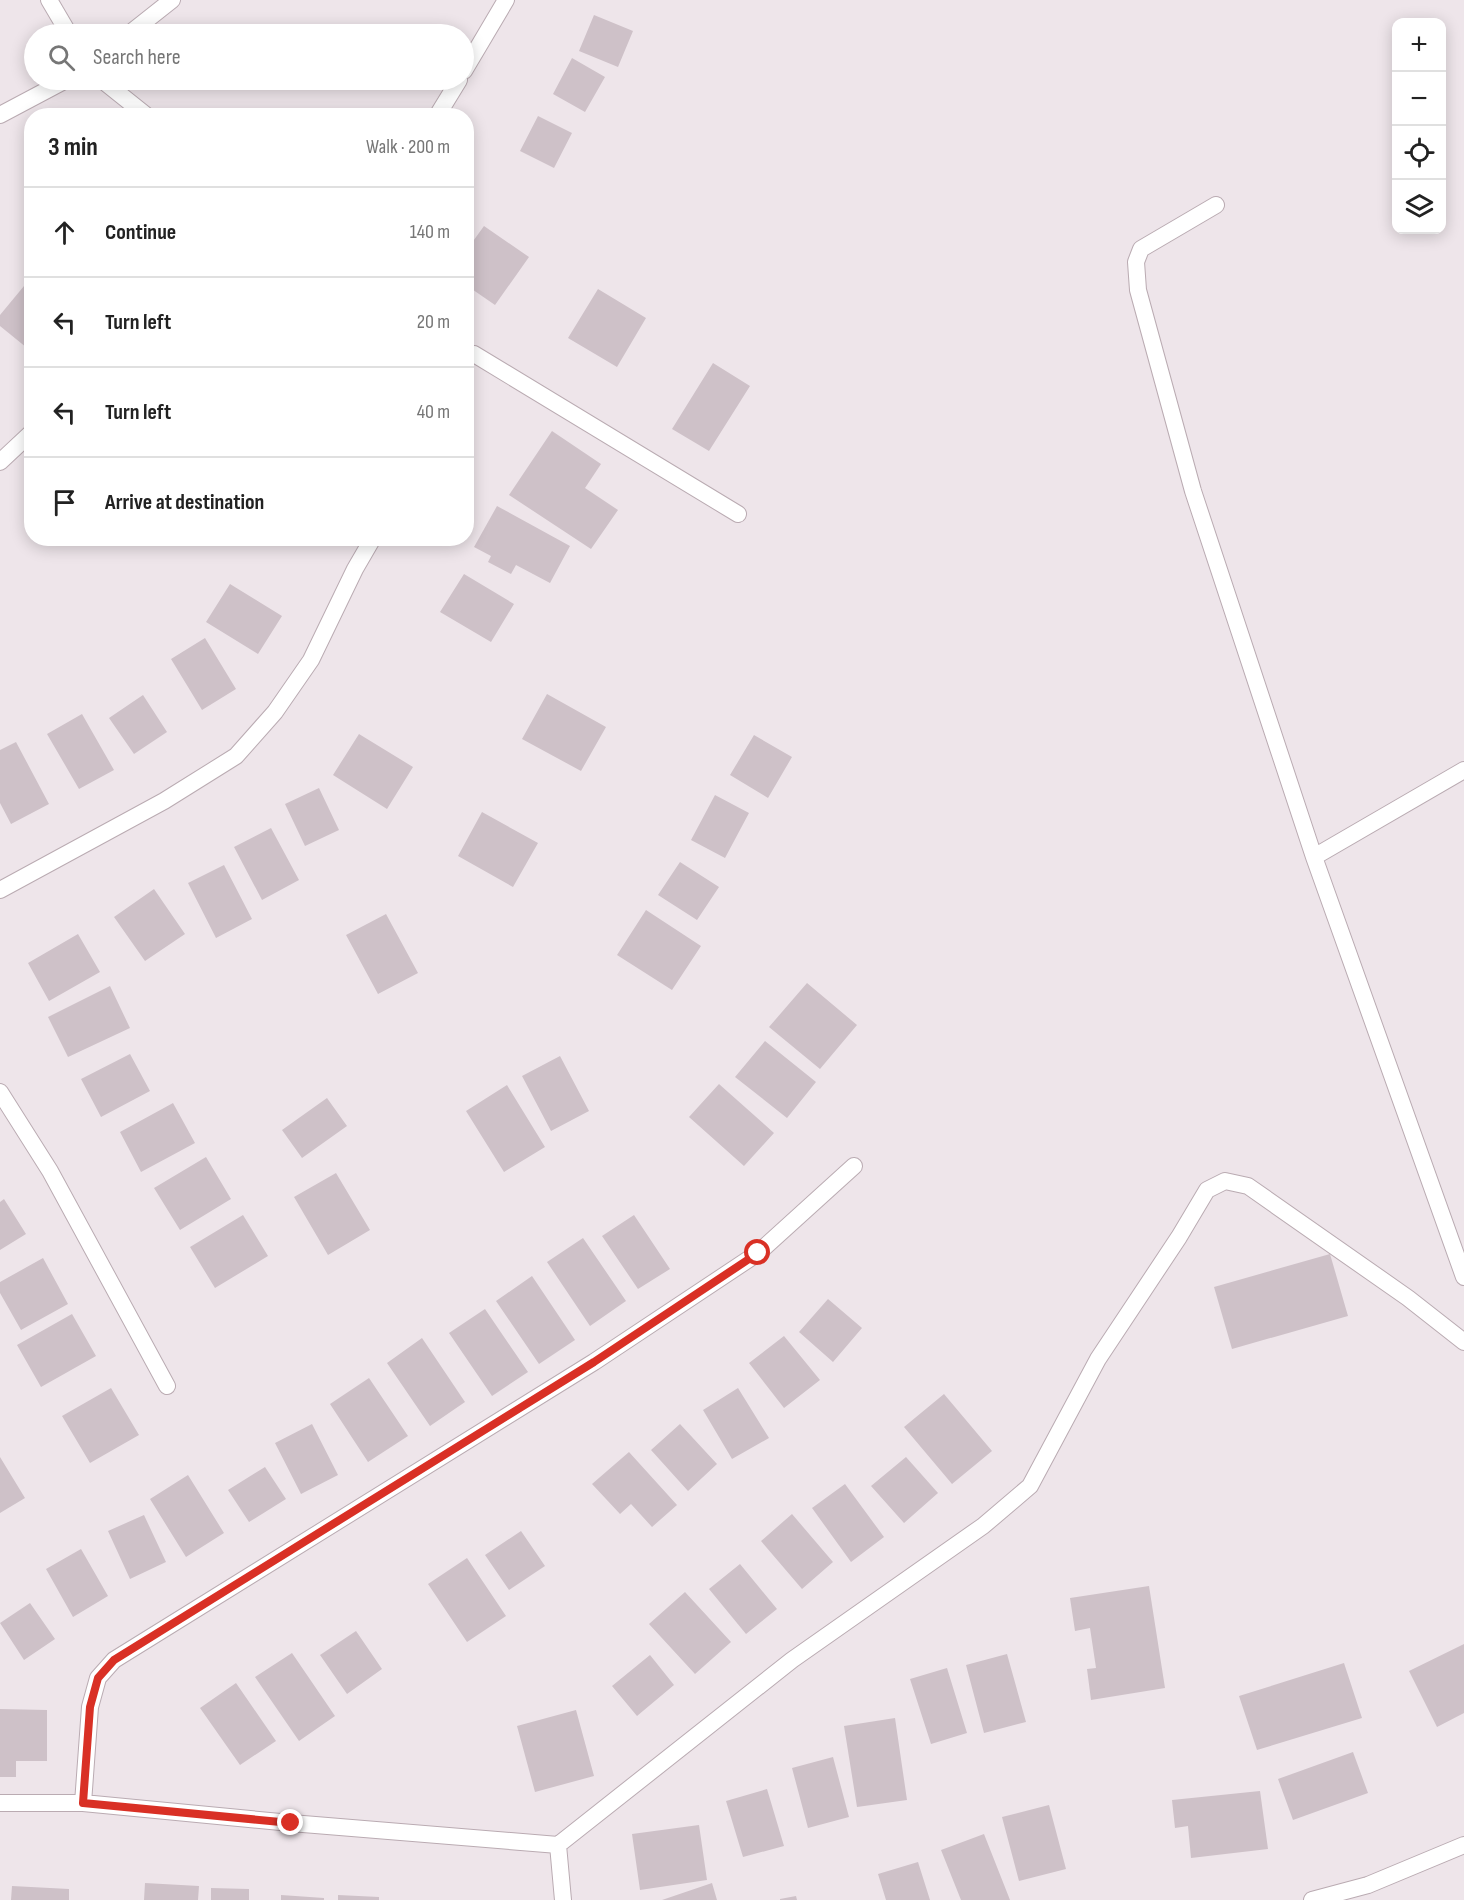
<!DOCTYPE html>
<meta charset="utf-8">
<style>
body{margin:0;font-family:"Sofia Sans Condensed",sans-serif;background:#f6f6f6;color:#222}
.controls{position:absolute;right:18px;top:18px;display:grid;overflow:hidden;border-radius:12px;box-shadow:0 3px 15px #0003}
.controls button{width:54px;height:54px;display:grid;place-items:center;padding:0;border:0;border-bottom:2px solid #e0e0e0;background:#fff;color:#222;font:30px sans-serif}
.stop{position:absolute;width:18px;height:18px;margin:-14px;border:4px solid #d93025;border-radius:50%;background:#fff}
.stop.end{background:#d93025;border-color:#fff;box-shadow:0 2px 6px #0008}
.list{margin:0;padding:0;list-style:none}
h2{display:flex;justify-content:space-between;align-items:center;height:78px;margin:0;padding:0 24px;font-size:26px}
h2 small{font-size:20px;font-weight:400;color:#767676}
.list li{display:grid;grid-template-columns:39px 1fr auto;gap:18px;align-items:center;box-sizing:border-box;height:90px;padding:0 24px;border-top:2px solid #e0e0e0}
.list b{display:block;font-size:22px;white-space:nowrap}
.list em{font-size:20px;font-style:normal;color:#767676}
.icon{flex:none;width:33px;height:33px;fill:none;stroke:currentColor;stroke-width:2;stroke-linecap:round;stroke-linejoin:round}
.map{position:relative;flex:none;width:1464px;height:1900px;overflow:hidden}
.search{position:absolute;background:#fff;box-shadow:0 3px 15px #0003;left:24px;top:24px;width:450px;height:66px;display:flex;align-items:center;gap:15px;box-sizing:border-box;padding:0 21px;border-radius:33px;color:#767676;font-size:22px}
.panel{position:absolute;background:#fff;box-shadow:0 3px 15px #0003;left:24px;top:108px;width:450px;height:438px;border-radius:24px}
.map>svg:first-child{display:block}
.building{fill:#cec1c8}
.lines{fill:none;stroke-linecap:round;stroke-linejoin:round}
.minor-casing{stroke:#baabb2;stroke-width:18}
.minor{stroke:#fff;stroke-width:16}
.route{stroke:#d93025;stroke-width:8}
</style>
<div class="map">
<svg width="1464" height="1900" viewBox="0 0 1464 1900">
<rect width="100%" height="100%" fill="#eee5ea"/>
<path class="building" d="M594,15L633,31L618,67L579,51Z
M572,58L605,77L585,112L553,94Z
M538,116L572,133L554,168L520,151Z
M484,226L529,257L495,305L466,285V251Z
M24,286L32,293V352L0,326V315Z
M598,289L646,318L617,367L568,338Z
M713,363L750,386L709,451L672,429Z
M552,431L601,464L585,488L618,510L591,549L509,495Z
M497,506L570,546L550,583L516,565L511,574L488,562L491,556L474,547Z
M464,574L514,604L491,642L440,612Z
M230,584L282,616L258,654L206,622Z
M205,638L236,689L202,710L171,659Z
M547,694L606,727L581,771L522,739Z
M143,695L167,732L134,754L109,718Z
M82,714L114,770L79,789L47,734Z
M359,734L413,767L387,809L333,775Z
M754,735L792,757L768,798L730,775Z
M16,742L49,804L11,824L0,803V750Z
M319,788L339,830L305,846L285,804Z
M715,795L749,813L725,858L691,840Z
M482,812L538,843L513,887L458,856Z
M271,828L299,880L262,900L234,847Z
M680,862L719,887L697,920L658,895Z
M224,865L252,919L216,938L188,883Z
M154,889L185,934L145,961L114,917Z
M646,910L701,946L672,990L617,955Z
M386,914L418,973L378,994L346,935Z
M78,934L100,972L49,1001L28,963Z
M807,983L857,1025L820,1069L769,1027Z
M110,986L130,1028L68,1057L48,1017Z
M765,1041L816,1082L787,1118L735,1077Z
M130,1054L150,1091L101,1117L81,1079Z
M560,1056L589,1111L551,1131L522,1076Z
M719,1084L774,1133L744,1166L689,1117Z
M507,1085L545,1147L504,1172L466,1111Z
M327,1098L347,1126L302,1158L282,1130Z
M173,1103L195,1143L141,1172L120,1132Z
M206,1157L231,1199L180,1230L154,1188Z
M336,1173L370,1230L328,1255L294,1197Z
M4,1199L26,1234L0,1250V1202Z
M243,1215L268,1256L215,1288L190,1247Z
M634,1215L670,1269L638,1289L602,1236Z
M583,1238L626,1301L590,1326L547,1262Z
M1330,1254L1348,1316L1232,1349L1214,1287Z
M43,1258L68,1304L21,1330L0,1293V1282Z
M532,1276L575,1340L539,1364L496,1301Z
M828,1299L862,1328L833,1362L799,1332Z
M485,1309L528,1372L492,1396L449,1333Z
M72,1314L96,1356L41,1387L17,1345Z
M784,1336L820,1380L784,1408L749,1363Z
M422,1338L465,1402L430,1426L387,1363Z
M369,1378L408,1436L368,1462L330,1404Z
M111,1388L139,1435L90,1463L62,1416Z
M738,1388L769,1438L732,1459L703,1410Z
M944,1394L992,1451L952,1484L904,1427Z
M312,1424L338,1475L301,1494L275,1443Z
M680,1424L717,1464L688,1491L651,1450Z
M629,1452L677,1505L652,1527L631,1504L620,1514L592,1484Z
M0,1457L25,1498L0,1513Z
M906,1457L938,1493L904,1523L871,1486Z
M265,1467L286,1499L249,1522L228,1490Z
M188,1475L224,1533L186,1557L150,1499Z
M845,1484L884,1537L851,1562L812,1508Z
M792,1514L833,1562L802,1589L761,1541Z
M144,1515L166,1562L130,1579L108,1531Z
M521,1531L545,1566L509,1590L485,1555Z
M81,1549L108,1596L73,1617L46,1569Z
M467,1558L506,1616L467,1642L428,1584Z
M740,1564L777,1609L746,1634L709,1589Z
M1149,1586L1165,1688L1091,1700L1087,1669L1096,1668L1090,1628L1075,1631L1070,1598Z
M685,1592L731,1642L695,1674L649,1624Z
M30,1603L55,1639L24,1660L0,1623Z
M356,1631L382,1669L347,1694L320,1655Z
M1464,1644V1713L1437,1727L1409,1671Z
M292,1653L335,1716L299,1741L255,1677Z
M1007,1654L1026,1722L984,1733L966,1665Z
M650,1655L674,1685L637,1716L612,1686Z
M1344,1663L1362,1718L1257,1750L1239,1696Z
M947,1668L967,1733L931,1744L910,1679Z
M236,1683L276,1741L240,1765L200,1708Z
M0,1709L47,1710V1761H16V1777H0Z
M576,1710L594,1776L535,1792L517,1726Z
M895,1718L907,1800L857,1807L844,1726Z
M1353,1752L1368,1793L1293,1820L1278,1779Z
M833,1757L849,1817L808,1828L792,1768Z
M767,1789L784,1846L743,1857L726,1801Z
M1260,1791L1268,1849L1191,1858L1188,1826L1175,1828L1172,1800Z
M1049,1805L1066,1869L1019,1881L1002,1817Z
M699,1825L707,1880L640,1890L632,1834Z
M984,1834L1010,1900H961L941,1850Z
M918,1862L930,1900H886L878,1874Z
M145,1883L199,1886L198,1900H144Z
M712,1883L717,1900H662Z
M12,1886L69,1889V1900H11Z
M211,1888L249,1889V1900H211Z
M281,1895L324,1898V1900H281Z
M338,1895L379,1897V1900H338Z
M796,1896L797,1900H780V1899Z"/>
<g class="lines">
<g class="minor-casing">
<path id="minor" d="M49,0L69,34
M129,34L172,0
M464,71L506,0
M102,80L147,116
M0,115L66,80
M437,116L459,80
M1216,205L1141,249L1136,262L1138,290L1193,491L1314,857L1464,1277
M474,354L738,514
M0,462L32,432
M1314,857L1464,770
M0,890L164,801L236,756L275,712L311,660L355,569L373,538
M0,1092L50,1171L167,1386
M0,1803H83L291,1823L558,1845L563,1900
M83,1803L90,1707L98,1678L114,1660L594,1362L758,1253L854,1166
M558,1845L792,1660L983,1526L1030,1486L1098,1359L1179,1237L1207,1190L1225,1181L1248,1186L1408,1298L1464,1342
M1312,1900L1368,1885L1464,1845"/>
</g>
<use href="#minor" class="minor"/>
</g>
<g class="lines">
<path class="route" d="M291,1823L83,1803L90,1707L98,1678L114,1660L594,1362L758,1253"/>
</g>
</svg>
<div class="controls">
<button>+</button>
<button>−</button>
<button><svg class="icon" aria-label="locate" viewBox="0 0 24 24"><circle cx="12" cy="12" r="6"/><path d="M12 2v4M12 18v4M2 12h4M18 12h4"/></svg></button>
<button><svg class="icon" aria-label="layers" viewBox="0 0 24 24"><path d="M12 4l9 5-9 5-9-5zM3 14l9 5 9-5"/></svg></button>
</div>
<div class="stop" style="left:758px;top:1253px"></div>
<div class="stop end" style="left:291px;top:1823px"></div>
<div class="search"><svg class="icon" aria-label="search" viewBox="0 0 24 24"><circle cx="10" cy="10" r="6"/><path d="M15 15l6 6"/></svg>Search here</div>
<section class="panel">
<h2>3 min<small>Walk · 200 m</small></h2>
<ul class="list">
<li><svg class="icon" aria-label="ahead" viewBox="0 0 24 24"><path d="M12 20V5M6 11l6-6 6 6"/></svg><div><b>Continue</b></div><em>140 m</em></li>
<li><svg class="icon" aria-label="left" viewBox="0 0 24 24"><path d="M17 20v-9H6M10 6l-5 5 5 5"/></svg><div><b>Turn left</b></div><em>20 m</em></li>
<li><svg class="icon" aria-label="left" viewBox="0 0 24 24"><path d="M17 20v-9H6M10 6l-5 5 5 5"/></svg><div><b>Turn left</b></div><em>40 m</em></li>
<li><svg class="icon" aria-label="arrive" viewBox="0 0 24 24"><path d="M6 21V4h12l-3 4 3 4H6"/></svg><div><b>Arrive at destination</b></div></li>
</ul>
</section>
</div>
